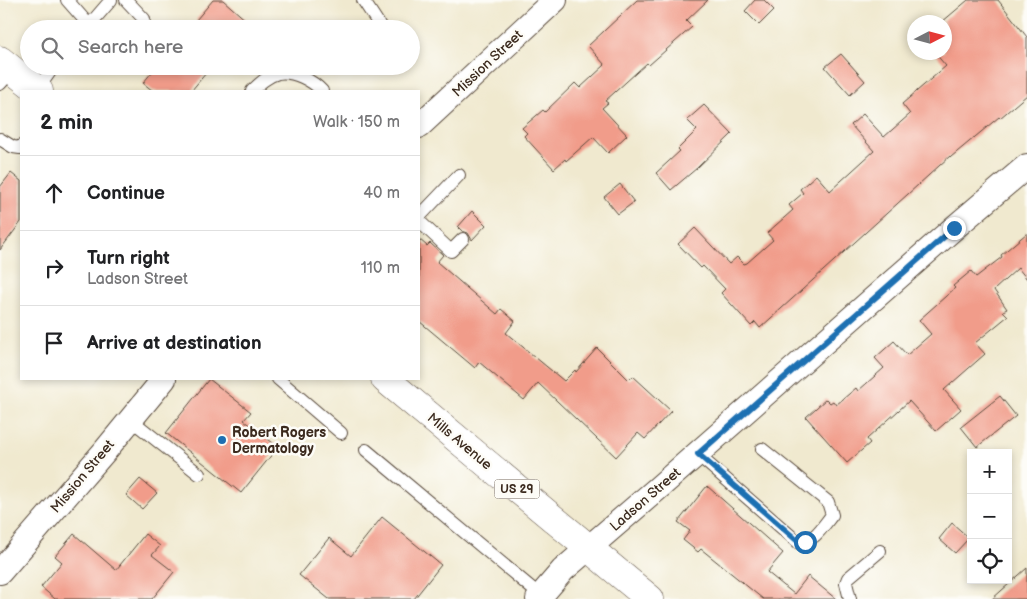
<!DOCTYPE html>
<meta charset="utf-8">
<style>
body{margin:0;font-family:"Balsamiq Sans",sans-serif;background:#f2f2f2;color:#202124}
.controls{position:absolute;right:15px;bottom:15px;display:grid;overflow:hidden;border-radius:0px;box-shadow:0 2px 8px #0003}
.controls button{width:45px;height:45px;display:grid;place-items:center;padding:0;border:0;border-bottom:1px solid #e0e0e0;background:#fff;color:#202124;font:25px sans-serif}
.compass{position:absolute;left:907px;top:15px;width:45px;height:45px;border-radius:50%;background:#fff;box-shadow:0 2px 8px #0003;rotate:84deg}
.stop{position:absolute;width:15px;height:15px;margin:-11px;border:4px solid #1f6fb2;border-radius:50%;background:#fff}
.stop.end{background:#1f6fb2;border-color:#fff;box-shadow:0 1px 5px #0008}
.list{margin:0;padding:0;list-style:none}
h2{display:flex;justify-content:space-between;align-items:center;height:65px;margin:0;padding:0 20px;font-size:21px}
h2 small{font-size:16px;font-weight:400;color:#757577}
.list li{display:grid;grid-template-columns:32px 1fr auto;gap:15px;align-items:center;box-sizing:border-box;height:75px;padding:0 20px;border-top:1px solid #e0e0e0}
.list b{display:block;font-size:19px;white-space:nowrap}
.list p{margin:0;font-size:16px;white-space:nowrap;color:#757577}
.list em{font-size:16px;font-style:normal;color:#757577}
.icon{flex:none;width:28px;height:28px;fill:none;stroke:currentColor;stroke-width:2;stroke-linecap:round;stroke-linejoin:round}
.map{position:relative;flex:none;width:1027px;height:599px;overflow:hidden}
.search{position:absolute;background:#fff;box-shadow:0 2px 8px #0003;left:20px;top:20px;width:400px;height:55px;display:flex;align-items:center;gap:12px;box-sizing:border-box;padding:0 18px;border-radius:28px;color:#757577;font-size:19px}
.panel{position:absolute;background:#fff;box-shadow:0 2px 8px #0003;left:20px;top:90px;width:400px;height:290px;border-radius:0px}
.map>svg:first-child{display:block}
.building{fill:#f19c8a}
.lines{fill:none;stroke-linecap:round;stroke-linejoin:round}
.service-casing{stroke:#564739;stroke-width:14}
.minor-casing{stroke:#564739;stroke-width:26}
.primary-casing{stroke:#564739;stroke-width:29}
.service{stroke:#fff;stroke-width:12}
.minor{stroke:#fff;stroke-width:24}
.primary{stroke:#fff;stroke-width:28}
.route{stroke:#1f6fb2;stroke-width:6}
.poi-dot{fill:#1f6fb2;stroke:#fdfcf7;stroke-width:2}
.labels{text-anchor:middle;stroke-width:5;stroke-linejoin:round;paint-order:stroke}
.shield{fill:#fdfcf7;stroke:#75695f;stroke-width:1}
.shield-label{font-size:12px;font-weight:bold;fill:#3b2a1e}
.street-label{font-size:14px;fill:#3b2a1e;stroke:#fdfcf7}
.poi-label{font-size:14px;font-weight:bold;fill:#3b2a1e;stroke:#fdfcf7;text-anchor:start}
</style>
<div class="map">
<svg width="1027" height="599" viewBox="0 0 1027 599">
<rect width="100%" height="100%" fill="#fdfcf7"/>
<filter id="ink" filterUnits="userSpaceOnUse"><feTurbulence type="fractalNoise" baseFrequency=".02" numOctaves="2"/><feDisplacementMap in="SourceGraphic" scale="10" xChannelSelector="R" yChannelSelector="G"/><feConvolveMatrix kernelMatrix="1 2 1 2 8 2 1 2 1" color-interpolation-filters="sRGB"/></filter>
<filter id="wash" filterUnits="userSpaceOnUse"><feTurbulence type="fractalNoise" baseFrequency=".0096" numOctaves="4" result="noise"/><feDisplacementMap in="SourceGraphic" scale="20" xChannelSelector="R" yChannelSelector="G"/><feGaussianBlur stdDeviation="1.12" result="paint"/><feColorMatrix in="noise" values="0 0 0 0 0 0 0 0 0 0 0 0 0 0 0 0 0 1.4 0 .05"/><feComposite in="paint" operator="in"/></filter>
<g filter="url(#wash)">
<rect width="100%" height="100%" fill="#f0e9cf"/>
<g id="blocks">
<path class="building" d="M213,0H223L256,29H207L196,20Z
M637,0H708L686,21L692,27L649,65L647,63L605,101L608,103L602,108L627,135L608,153L593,137L566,161L565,159L554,169L524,136L527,133L522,128L543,110L545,112L575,83L580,88L605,65L588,46Z
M755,0H764L774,10L759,25L745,11Z
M968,0H998L1027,37V95L1000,118L999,117L951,157L950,156L760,328L755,322L751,326L721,293L725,289L703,266L701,268L678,244L695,228L729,264L737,257L744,264L747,263L773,240L767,233L793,210L789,205L803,193L800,189L816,175L830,191L874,151L851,125L863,114L884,137L910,114L902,104L946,66L934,52H944V22H942Z
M841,54L865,81L850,95L825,67Z
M157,66H212L191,91H153L143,83Z
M704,105L732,134L697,168L671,190L656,173L680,151L678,149L697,130L687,120Z
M11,173L21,181V222L0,250V187Z
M620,184L634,202L618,214L604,197Z
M472,211L486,225L472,240L468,233L462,231L458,227Z
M1027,233V279L1018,268L994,290L1007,309L1003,311L1008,316L975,343L985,354L944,390L961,409L936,431L909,401L867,439L870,443L847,463L806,417L826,399L830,403L833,401L836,405L856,388L858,391L884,368L875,358L894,341L907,355L931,334L919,320L955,288L953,286L971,271L976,277L1002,257L1001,255Z
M419,239L427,246L430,243L443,255L437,262L497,314L501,309L515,321L506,333L564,381L575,370L576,372L597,348L629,380L633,376L671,411L645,439L638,433L616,457L538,383L524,400L479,362L475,368L419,321Z
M209,379L251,412L244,420L278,447L241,493L166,433Z
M1000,396L1016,416L977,447L961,427Z
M140,479L157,493L142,509L126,495Z
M707,486L783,553L767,572L794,594L808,576L836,599H763L701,549L698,552L683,540L690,531L678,522Z
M382,517L441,565L414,599H329L299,575L329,538L351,556Z
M952,523L969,538L955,553L939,539Z
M74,534L116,570L145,534L160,546L152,555L174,572L152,599H55L41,587L62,562L55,556Z
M1027,568V599H992Z"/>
</g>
</g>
<g filter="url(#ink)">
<use href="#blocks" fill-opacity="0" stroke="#564739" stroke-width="1"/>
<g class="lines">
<g class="service-casing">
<path id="service" d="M67,0L89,25
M126,0L144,19
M363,0L382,29
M86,29L111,0
M0,84L13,70
M37,90L54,66
M252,91C259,84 267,76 278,73C293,70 313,81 322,91
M0,139L13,147L20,148L21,146
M419,217L459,175
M419,221L451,251L463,239
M278,379L341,433
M130,419L199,474
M366,450L541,596
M697,454L799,543C815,541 823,526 832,515L828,502L762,449
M850,599L846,583L848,578L880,551"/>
</g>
<g class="minor-casing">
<path id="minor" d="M419,126L555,0
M0,572L104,452L164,379
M538,599L563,570L657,489L954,228L1027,166"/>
</g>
<g class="primary-casing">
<path id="primary" d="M0,60L39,91
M385,379L650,599"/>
</g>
<use href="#service" class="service"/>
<use href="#minor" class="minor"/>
<use href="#primary" class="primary"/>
</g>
</g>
<g class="lines" filter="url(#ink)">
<path class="route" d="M805,542L800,543L698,454L954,228"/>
</g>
<circle class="poi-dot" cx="222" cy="440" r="5"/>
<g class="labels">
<rect class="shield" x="494.5" y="479.5" width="45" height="19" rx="4"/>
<g class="shield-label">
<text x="517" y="493">US 29</text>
</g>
<g class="street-label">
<text transform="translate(487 63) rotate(-43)" y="5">Mission Street</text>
<text transform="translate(460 441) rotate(40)" y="5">Mills Avenue</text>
<text transform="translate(82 476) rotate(-50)" y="5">Mission Street</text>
<text transform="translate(645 499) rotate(-41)" y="5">Ladson Street</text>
</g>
<g class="poi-label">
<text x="232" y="437">Robert Rogers<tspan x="232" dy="16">Dermatology</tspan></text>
</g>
</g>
</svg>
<div class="controls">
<button>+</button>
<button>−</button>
<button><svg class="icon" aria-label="locate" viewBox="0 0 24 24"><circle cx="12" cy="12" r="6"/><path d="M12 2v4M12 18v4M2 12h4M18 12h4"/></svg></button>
</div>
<svg class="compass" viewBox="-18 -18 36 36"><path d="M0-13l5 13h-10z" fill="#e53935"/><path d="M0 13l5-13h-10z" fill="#757577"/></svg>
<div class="stop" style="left:805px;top:542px"></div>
<div class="stop end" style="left:954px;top:228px"></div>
<div class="search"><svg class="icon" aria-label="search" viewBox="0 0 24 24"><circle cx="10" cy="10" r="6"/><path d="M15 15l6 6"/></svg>Search here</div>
<section class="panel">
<h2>2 min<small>Walk · 150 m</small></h2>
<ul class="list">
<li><svg class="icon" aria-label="ahead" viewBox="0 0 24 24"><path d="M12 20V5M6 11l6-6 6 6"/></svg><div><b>Continue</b></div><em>40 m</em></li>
<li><svg class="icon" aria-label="right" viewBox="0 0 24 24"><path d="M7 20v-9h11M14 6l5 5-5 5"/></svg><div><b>Turn right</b><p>Ladson Street</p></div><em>110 m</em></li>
<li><svg class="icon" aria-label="arrive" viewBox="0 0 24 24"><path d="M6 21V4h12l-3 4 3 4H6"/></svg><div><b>Arrive at destination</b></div></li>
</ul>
</section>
</div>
